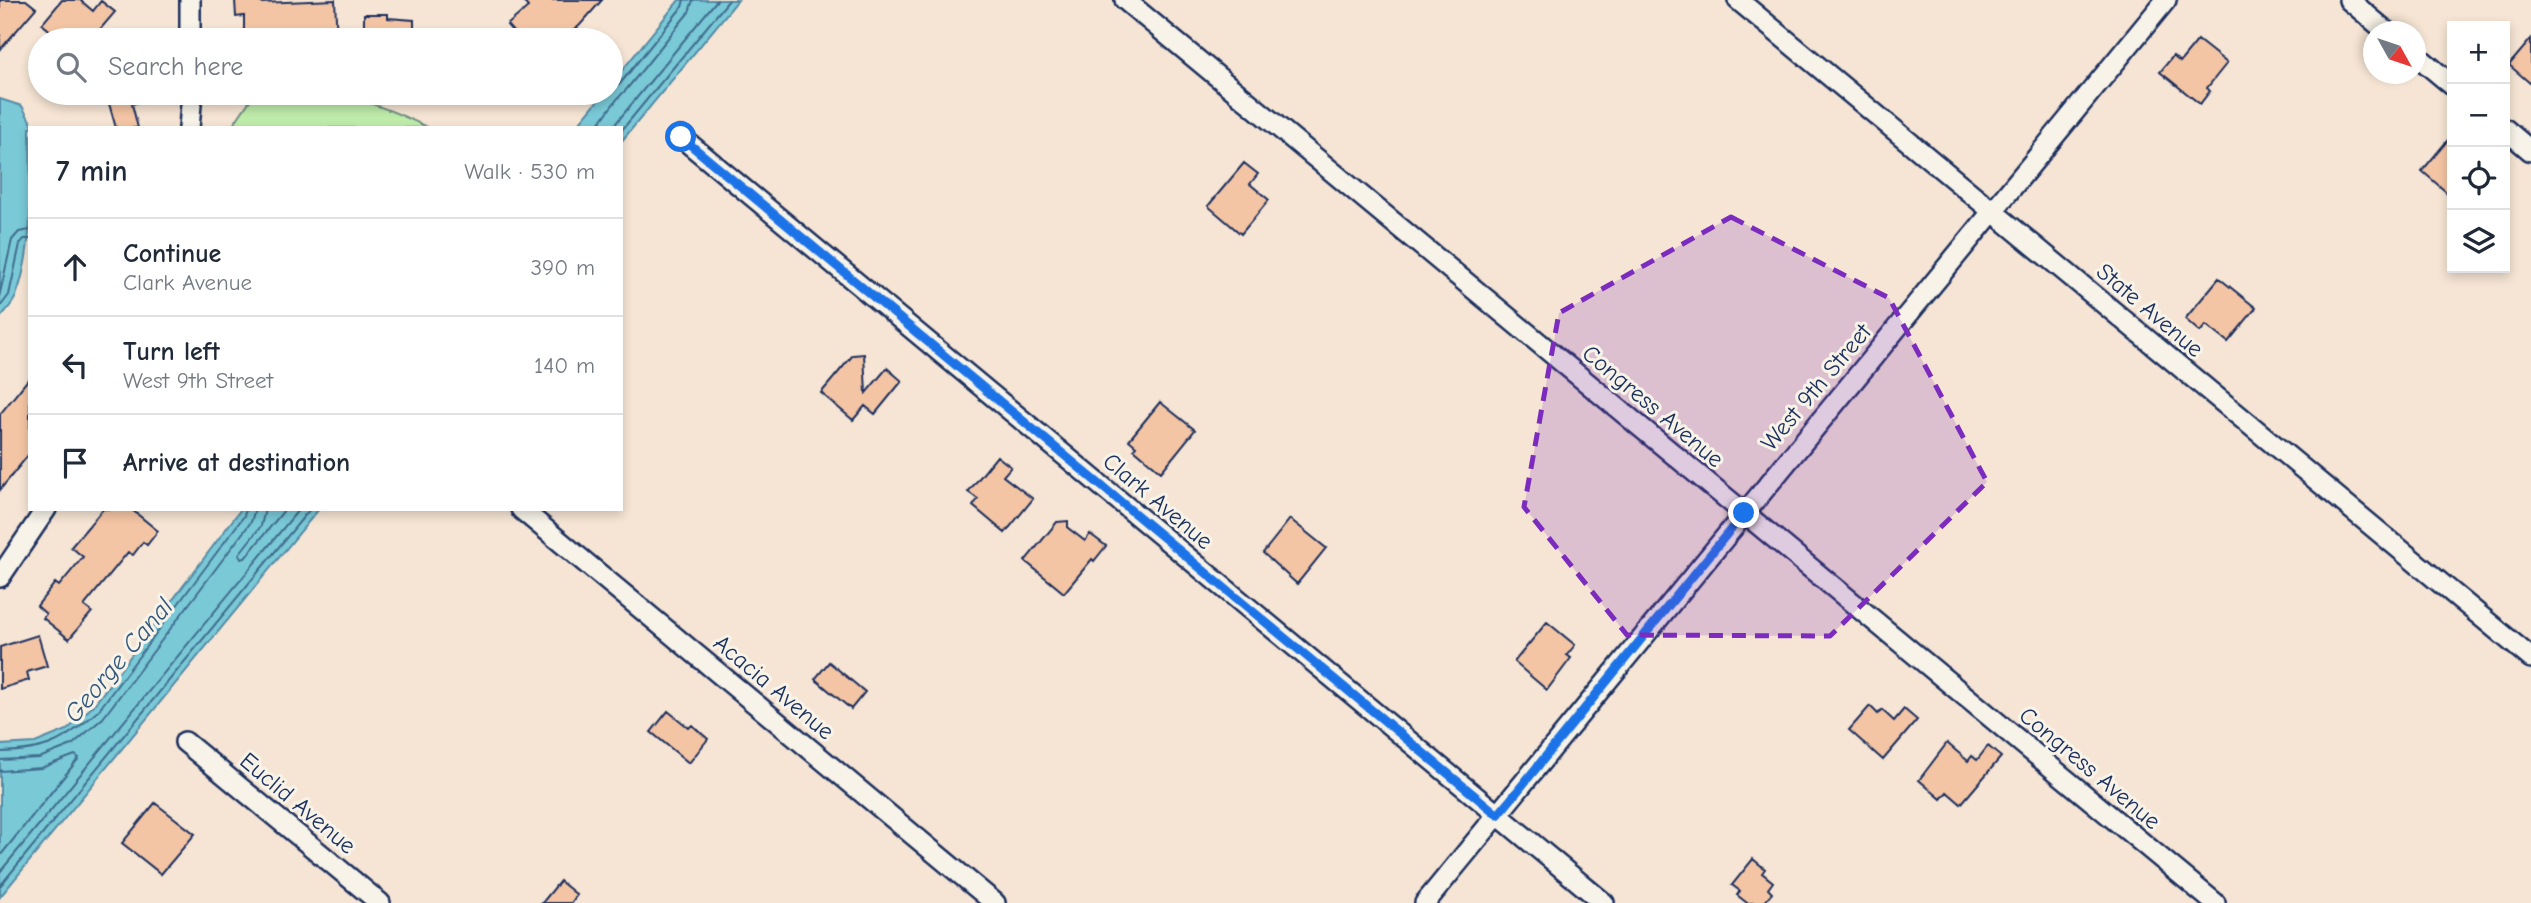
<!DOCTYPE html>
<meta charset="utf-8">
<style>
body{margin:0;font-family:"Comic Neue",sans-serif;background:#f6f6f7;color:#1f2937}
.controls{position:absolute;right:21px;top:21px;display:grid;overflow:hidden;border-radius:0px;box-shadow:0 4px 10px #0003}
.controls button{width:63px;height:63px;display:grid;place-items:center;padding:0;border:0;border-bottom:2px solid #e0e1e3;background:#fff;color:#1f2937;font:35px sans-serif}
.compass{position:absolute;left:2363px;top:21px;width:63px;height:63px;border-radius:50%;background:#fff;box-shadow:0 4px 10px #0003;rotate:130deg}
.stop{position:absolute;width:21px;height:21px;margin:-16px;border:5px solid #1a73e8;border-radius:50%;background:#fff}
.stop.end{background:#1a73e8;border-color:#fff;box-shadow:0 2px 7px #0008}
.list{margin:0;padding:0;list-style:none}
h2{display:flex;justify-content:space-between;align-items:center;height:91px;margin:0;padding:0 28px;font-size:30px}
h2 small{font-size:23px;font-weight:400;color:#747a83}
.list li{display:grid;grid-template-columns:46px 1fr auto;gap:21px;align-items:center;box-sizing:border-box;height:98px;padding:0 28px;border-top:2px solid #e0e1e3}
.list b{display:block;font-size:26px;white-space:nowrap}
.list p{margin:0;font-size:23px;white-space:nowrap;color:#747a83}
.list em{font-size:23px;font-style:normal;color:#747a83}
.icon{flex:none;width:38px;height:38px;fill:none;stroke:currentColor;stroke-width:2;stroke-linecap:round;stroke-linejoin:round}
.map{position:relative;flex:none;width:2531px;height:903px;overflow:hidden}
.search{position:absolute;background:#fff;box-shadow:0 4px 10px #0003;left:28px;top:28px;width:595px;height:77px;display:flex;align-items:center;gap:18px;box-sizing:border-box;padding:0 24px;border-radius:38px;color:#747a83;font-size:26px}
.panel{position:absolute;background:#fff;box-shadow:0 4px 10px #0003;left:28px;top:126px;width:595px;height:385px;border-radius:0px}
.map>svg:first-child{display:block}
.green{fill:#bfecaa;stroke:#6d8e84;stroke-width:2}
.water{fill:#7ac9d7;stroke:#548ba7;stroke-width:2}
.lines{fill:none;stroke-linecap:round;stroke-linejoin:round}
.shore{stroke:#416d8e;stroke-width:2}
.building{fill:#f4c5a4;stroke:#1b2f5e;stroke-width:2}
.street-casing{stroke:#1b2f5e;stroke-width:24}
.street{stroke:#f7f3e8;stroke-width:19}
.route{stroke:#1a73e8;stroke-width:9}
.marked{fill:#7b2cbf;fill-opacity:0.2;stroke:#7b2cbf;stroke-width:5;stroke-dasharray:14 9;stroke-linejoin:round}
.labels{text-anchor:middle;stroke-width:6;stroke-linejoin:round;paint-order:stroke}
.street-label{font-size:24px;fill:#1b2f5e;stroke:#f7f3e8}
.water-label{font-size:26px;font-style:italic;fill:#33567c;stroke:#f7f3e8}
</style>
<div class="map">
<svg width="2531" height="903" viewBox="0 0 2531 903">
<rect width="100%" height="100%" fill="#f6e5d4"/>
<filter id="ink" filterUnits="userSpaceOnUse"><feTurbulence type="fractalNoise" baseFrequency=".0143" numOctaves="2"/><feDisplacementMap in="SourceGraphic" scale="14" xChannelSelector="R" yChannelSelector="G"/><feConvolveMatrix kernelMatrix="1 2 1 2 8 2 1 2 1" color-interpolation-filters="sRGB"/></filter>
<g filter="url(#ink)">
<path class="green" d="M255,93C278,93 303,90 326,93C363,98 396,112 429,128H231Z"/>
<path class="water" d="M679,0H738L621,142V128H575L604,93H611V84Z
M0,99L22,106L34,128H30C30,181 35,246 16,296C13,304 5,312 0,318Z
M241,509H319L0,897V745L35,743L67,730L93,706Z"/>
<g class="lines">
<path class="shore" d="M611,88L619,85L682,7L684,0
M596,128C606,115 614,100 626,90L689,12L693,0
M612,128L717,0
M621,131L729,0
M0,293L12,240L19,232L30,230
M0,307L9,295L20,244L24,239H30
M265,509L261,526L239,554L241,559L245,558L285,509
M0,752C47,751 63,742 98,711L244,516L246,509
M0,760L39,758L72,745L103,718L251,522L255,509
M0,771L41,768L75,755L79,758L0,856
M0,872L299,509
M0,886L310,509"/>
</g>
<path class="building" d="M0,0H26L36,8L0,50Z
M62,0H80L93,11L101,1L115,12L91,40H47L53,33L42,24Z
M235,0H261V3L335,0L337,40H244V16L236,17Z
M522,0H602L580,25L563,40H520L507,25L528,7Z
M364,14H388V18L414,20V40H364Z
M2531,39V84L2509,65Z
M2198,40L2227,63L2207,88L2210,91L2200,104L2160,72L2173,56L2180,62Z
M106,93H157L158,97L132,104L138,128H116Z
M2452,135V197L2422,171Z
M1244,163L1258,174L1250,184L1269,200L1241,234L1208,206Z
M2219,278L2256,308L2228,342L2206,325L2200,332L2185,319Z
M864,354L866,393L887,368L902,381L875,414L865,406L853,420L821,393L853,355Z
M30,377V453L0,490V414Z
M1160,402L1195,430L1161,472L1134,449L1136,446L1129,440Z
M997,456L1011,467L1003,476L1033,499L1005,533L973,506L978,499L968,492Z
M103,509H131L158,531L147,545L143,542L133,555L128,552L84,606L92,612L69,639L43,618L46,614L37,606L55,583L59,586L83,557L71,547Z
M1290,519L1326,548L1297,584L1263,553Z
M1068,521V528L1085,541L1090,534L1106,546L1094,561L1092,559L1064,593L1025,561L1057,522Z
M1547,622L1575,645L1567,655L1571,658L1547,690L1514,662Z
M38,635L47,666L27,672L29,680L0,689V647Z
M829,662L865,692L851,709L815,679Z
M1870,706L1878,714L1882,710L1894,721L1904,709L1917,720L1883,760L1849,730Z
M668,711L689,728L692,725L708,739L689,763L651,732Z
M1947,743L1968,761L1972,756L1977,760L1988,746L2001,757L1961,804L1947,792L1941,799L1919,780Z
M155,803L195,834L161,874L122,843Z
M1753,859L1765,869L1762,873L1773,882L1768,889L1772,893L1764,903H1747L1737,895L1740,891L1732,885Z
M560,881L577,895L571,903H542Z"/>
<g class="lines">
<g class="street-casing">
<path id="street" d="M1125,0L2215,903
M1738,0L2531,658
M2349,0L2387,32
M190,40V0
M2416,55L2452,85
M189,128L192,93
M2505,129L2531,151
M681,137L1604,903
M521,509L995,903
M0,577L46,509
M185,742L380,903
M1425,903L2166,0"/>
</g>
<use href="#street" class="street"/>
</g>
</g>
<g class="lines" filter="url(#ink)">
<path class="route" d="M681,137L1498,815L1744,513"/>
</g>
<path class="marked" d="M1731,217L1889,298L1987,482L1830,636L1627,635L1524,507L1559,313Z"/>
<g class="labels">
<g class="street-label">
<text transform="translate(2150 310) rotate(40)" y="8">State Avenue</text>
<text transform="translate(1816 387) rotate(-50)" y="8">West 9th Street</text>
<text transform="translate(1653 406) rotate(40)" y="8">Congress Avenue</text>
<text transform="translate(1158 501) rotate(40)" y="8">Clark Avenue</text>
<text transform="translate(774 687) rotate(40)" y="8">Acacia Avenue</text>
<text transform="translate(2090 768) rotate(40)" y="8">Congress Avenue</text>
<text transform="translate(298 803) rotate(40)" y="8">Euclid Avenue</text>
</g>
<g class="water-label">
<text transform="translate(118 660) rotate(-50)" y="9">George Canal</text>
</g>
</g>
</svg>
<div class="controls">
<button>+</button>
<button>−</button>
<button><svg class="icon" aria-label="locate" viewBox="0 0 24 24"><circle cx="12" cy="12" r="6"/><path d="M12 2v4M12 18v4M2 12h4M18 12h4"/></svg></button>
<button><svg class="icon" aria-label="layers" viewBox="0 0 24 24"><path d="M12 4l9 5-9 5-9-5zM3 14l9 5 9-5"/></svg></button>
</div>
<svg class="compass" viewBox="-18 -18 36 36"><path d="M0-13l5 13h-10z" fill="#e53935"/><path d="M0 13l5-13h-10z" fill="#747a83"/></svg>
<div class="stop" style="left:681px;top:137px"></div>
<div class="stop end" style="left:1744px;top:513px"></div>
<div class="search"><svg class="icon" aria-label="search" viewBox="0 0 24 24"><circle cx="10" cy="10" r="6"/><path d="M15 15l6 6"/></svg>Search here</div>
<section class="panel">
<h2>7 min<small>Walk · 530 m</small></h2>
<ul class="list">
<li><svg class="icon" aria-label="ahead" viewBox="0 0 24 24"><path d="M12 20V5M6 11l6-6 6 6"/></svg><div><b>Continue</b><p>Clark Avenue</p></div><em>390 m</em></li>
<li><svg class="icon" aria-label="left" viewBox="0 0 24 24"><path d="M17 20v-9H6M10 6l-5 5 5 5"/></svg><div><b>Turn left</b><p>West 9th Street</p></div><em>140 m</em></li>
<li><svg class="icon" aria-label="arrive" viewBox="0 0 24 24"><path d="M6 21V4h12l-3 4 3 4H6"/></svg><div><b>Arrive at destination</b></div></li>
</ul>
</section>
</div>
